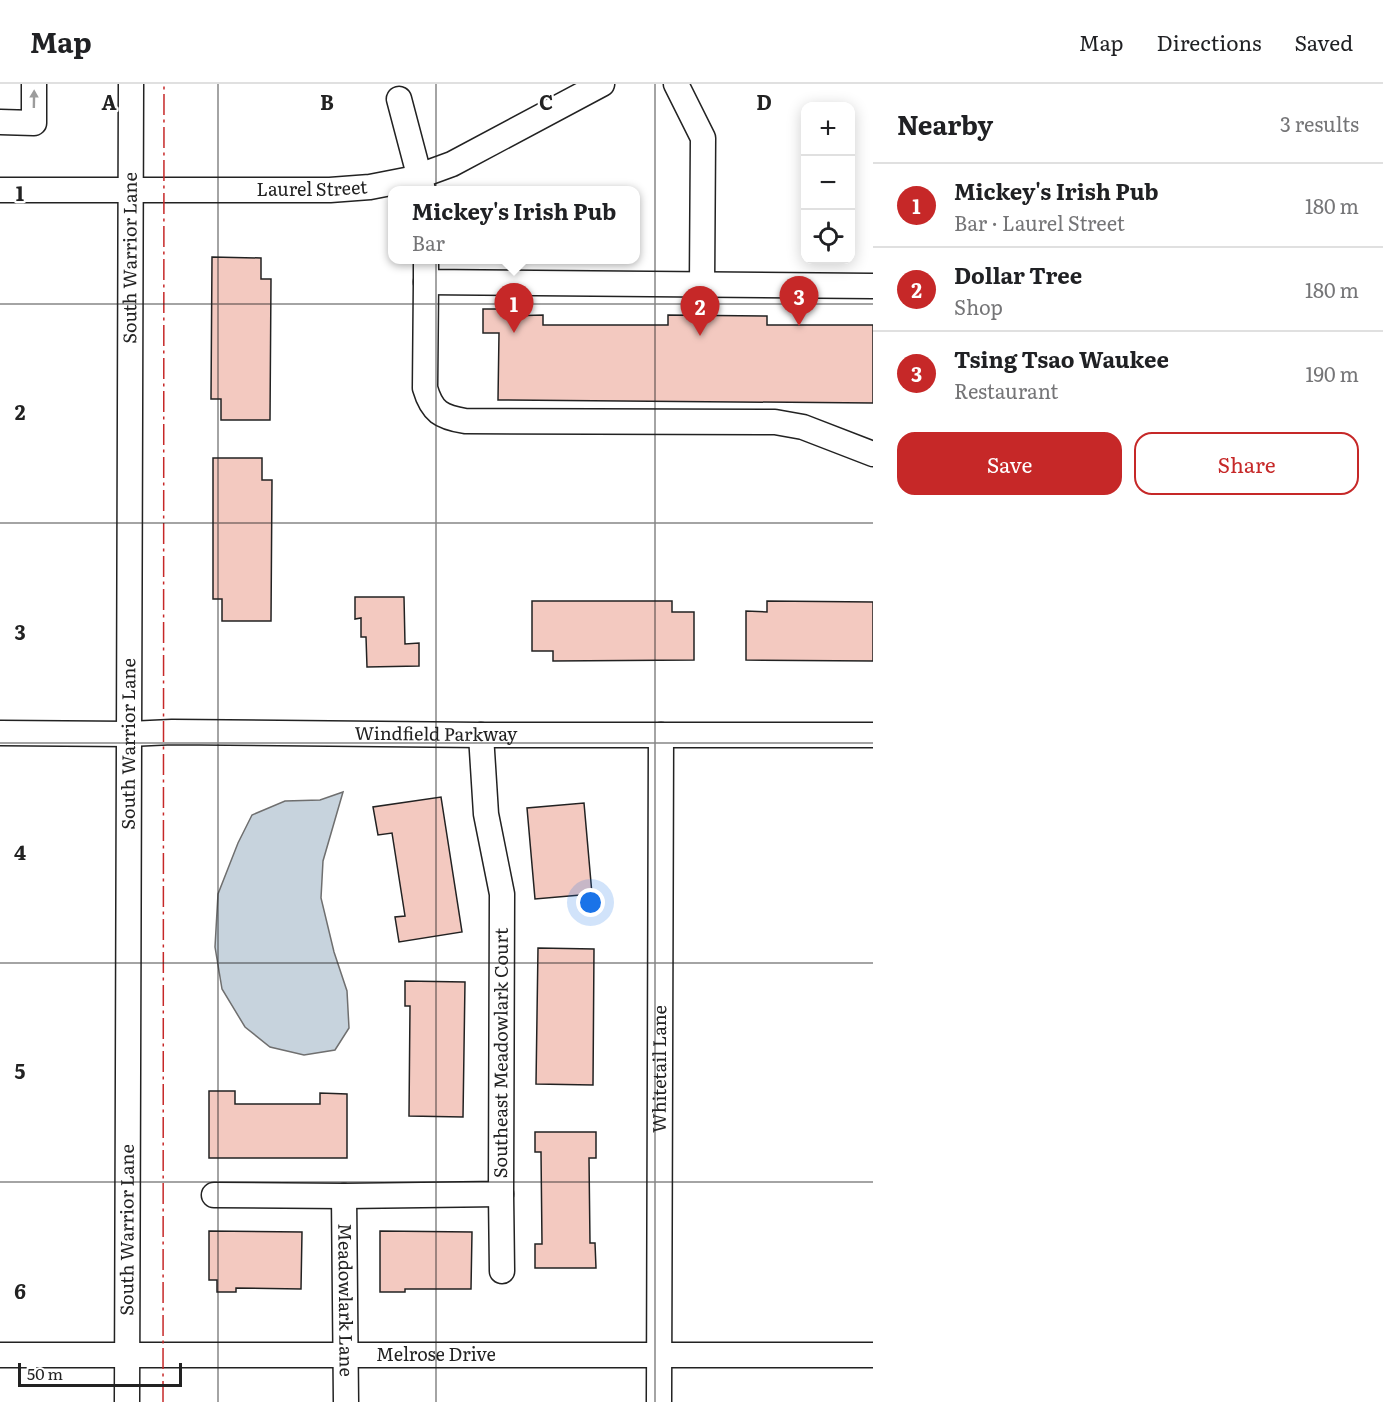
<!DOCTYPE html>
<meta charset="utf-8">
<style>
body{margin:0;font-family:Literata,serif;background:#f6f6f6;color:#202124}
.controls{position:absolute;right:18px;top:18px;display:grid;overflow:hidden;border-radius:12px;box-shadow:0 3px 15px #0003}
.controls button{width:54px;height:54px;display:grid;place-items:center;padding:0;border:0;border-bottom:2px solid #e0e0e0;background:#fff;color:#202124;font:30px sans-serif}
.scale{position:absolute;left:18px;bottom:15px;width:164px;box-sizing:border-box;padding-left:6px;border:3px solid #222;border-top:0;font-size:16px;line-height:21px;white-space:nowrap;color:#222;-webkit-text-stroke:4px #fff;paint-order:stroke}
.you{position:absolute;left:591px;top:819px;width:21px;height:21px;margin:-15px;border:4px solid #fff;border-radius:50%;background:#1a73e8;box-shadow:0 0 0 9px #1a73e833}
.badge{display:grid;place-items:center;width:39px;height:39px;border-radius:50%;background:#c62828;color:#fff;font-size:20px;font-weight:700}
.pin{position:absolute;translate:-50% -50px;filter:drop-shadow(0 2px 3px #0008)}
.pin::after{content:'';position:absolute;top:32px;width:21px;height:18px;background:inherit;clip-path:polygon(0 0,100% 0,50% 100%)}
.popup{position:absolute;left:388px;top:102px;width:252px;height:78px;box-sizing:border-box;display:grid;place-content:center;border-radius:12px;background:#fff;filter:drop-shadow(0 2px 4px #0005);font-size:20px;white-space:nowrap;color:#757577}
.popup b{font-size:22px;color:#202124}
.popup::after{content:'';position:absolute;left:50%;top:100%;margin-left:-12px;border:12px solid transparent;border-top-color:#fff}
.list{margin:0;padding:0;list-style:none}
h2{display:flex;justify-content:space-between;align-items:center;height:78px;margin:0;padding:0 24px;font-size:26px}
h2 small{font-size:20px;font-weight:400;color:#757577}
.list li{display:grid;grid-template-columns:39px 1fr auto;gap:18px;align-items:center;box-sizing:border-box;height:84px;padding:0 24px;border-top:2px solid #e0e0e0}
.list b{display:block;font-size:22px;white-space:nowrap}
.list p{margin:0;font-size:20px;white-space:nowrap;color:#757577}
.list em{font-size:20px;font-style:normal;color:#757577}
.actions{display:flex;gap:12px;padding:18px 24px}
.actions a{flex:1;padding:14px 0;border:2px solid #c62828;border-radius:18px;text-align:center;font-size:21px;color:#c62828}
.actions .main{background:#c62828;color:#fff}
.icon{flex:none;width:33px;height:33px;fill:none;stroke:currentColor;stroke-width:2;stroke-linecap:round;stroke-linejoin:round}
.map{position:relative;flex:none;width:873px;height:1318px;overflow:hidden}
header{display:flex;align-items:center;gap:36px;box-sizing:border-box;height:84px;padding:0 30px;background:#fff;border-bottom:2px solid #e0e0e0}
header strong{font-size:28px}
nav{display:flex;gap:33px;margin-inline-start:auto;font-size:21px}
main{display:flex}
aside{flex:1;background:#fff}
.map>svg:first-child{display:block}
.water{fill:#c7d3dd;stroke:#6f6f6f;stroke-width:1.5}
.building{fill:#f3c9c0;stroke:#222;stroke-width:1.5}
.lines{fill:none;stroke-linecap:round;stroke-linejoin:round}
.minor-casing{stroke:#222;stroke-width:27}
.minor{stroke:#fff;stroke-width:24}
.power{stroke:#c62828;stroke-width:1.5;stroke-dasharray:21 4.5 3 4.5;stroke-linecap:butt}
.oneway{fill:#9c9c9c}
.grid{fill:none;stroke:#222;stroke-width:1.5;stroke-opacity:0.55}
.labels{text-anchor:middle;stroke-width:4.5;stroke-linejoin:round;paint-order:stroke}
.street-label{font-size:18px;fill:#222;stroke:#fff}
.grid-label{font-size:20px;text-anchor:middle;font-weight:bold;fill:#222;stroke:#fff;stroke-width:4.5;stroke-linejoin:round;paint-order:stroke}
</style>
<header>
<strong>Map</strong>
<nav><a>Map</a><a>Directions</a><a>Saved</a></nav>
</header>
<main>
<div class="map">
<svg width="873" height="1318" viewBox="0 0 873 1318">
<rect width="100%" height="100%" fill="#fff"/>
<path class="water" d="M343,708L323,777L321,814L334,868L347,907L349,944L335,966L304,971L270,963L245,943L222,905L215,863L218,810L238,759L252,731L285,717L320,716Z"/>
<path class="building" d="M212,173L261,174V195H271L270,336H221V315H211Z
M483,225H508V232L543,231V241H668V231L767,232V241H873V319L498,316L499,249H483Z
M213,374H262V396H272L271,537H222V515H213Z
M355,513H404L405,560L419,559V582L367,583L366,553H361V534L355,535Z
M532,517H672V528H694V576L553,577V567H532Z
M767,517L873,518V577L746,576V527L767,528Z
M441,713L462,848L399,858L395,833L405,832L392,749L378,751L373,723Z
M584,719L592,810L535,815L527,724Z
M538,864L594,865L593,1001L536,1000Z
M405,897L465,898L463,1033L409,1032L410,922H405Z
M209,1007H235V1020H320V1009L347,1010V1074H209Z
M535,1048H596V1074H589L590,1159H595L596,1184H535V1160H542L541,1068H535Z
M209,1147L302,1148L301,1205L236,1204V1208H217V1196H209Z
M380,1147L472,1148L471,1205H405V1208H380Z"/>
<g class="lines">
<g class="minor-casing">
<g id="minor">
<path d="M676,0L703,54L702,201"/>
<path d="M399,15L423,106"/>
<path d="M0,38L34,39V0"/>
<path id="s1" d="M0,106H330L370,103L411,95L452,80L602,0"/>
<path d="M426,176V198L873,202"/>
<path d="M426,198L425,304C432,328 441,333 465,337L775,338L803,343L873,370"/>
<path id="s2" d="M0,649L129,650L172,648L481,651H873"/>
<path d="M501,1110L502,1187"/>
<path id="s3" d="M214,1111L344,1112L501,1110L502,810L486,730L481,651"/>
<path id="s4" d="M344,1112L346,1318"/>
<path id="s5" d="M0,1271H873"/>
<path id="s6" d="M127,1318L131,0"/>
<path id="s7" d="M659,1318L661,651"/>
</g>
</g>
<use href="#minor" class="minor"/>
<path class="power" d="M163,1318L164,0"/>
</g>
<defs><path id="oneway-solid" d="M-6-.8H1V-3.2L6.5 0L1 3.2V.8H-6Z" transform="scale(1.5)"/></defs>
<use class="oneway" href="#oneway-solid" transform="translate(34 15) rotate(-89)"/>
<path class="grid" d="M218,0V1318M436,0V1318M655,0V1318M0,220H873M0,439H873M0,659H873M0,879H873M0,1098H873"/>
<g class="labels">
<g class="street-label">
<text dy="6" stroke="none"><textPath href="#s1" startOffset="312">Laurel Street</textPath></text>
<text dy="6" stroke="none"><textPath href="#s6" startOffset="1144">South Warrior Lane</textPath></text>
<text dy="6" stroke="none"><textPath href="#s2" startOffset="436">Windfield Parkway</textPath></text>
<text dy="6" stroke="none"><textPath href="#s6" startOffset="658">South Warrior Lane</textPath></text>
<text dy="6" stroke="none"><textPath href="#s3" startOffset="428">Southeast Meadowlark Court</textPath></text>
<text dy="6" stroke="none"><textPath href="#s7" startOffset="333">Whitetail Lane</textPath></text>
<text dy="6" stroke="none"><textPath href="#s6" startOffset="172">South Warrior Lane</textPath></text>
<text dy="6" stroke="none"><textPath href="#s4" startOffset="104">Meadowlark Lane</textPath></text>
<text dy="6" stroke="none"><textPath href="#s5" startOffset="436">Melrose Drive</textPath></text>
</g>
</g>
<g class="grid-label">
<text x="109" y="26">A</text>
<text x="327" y="26">B</text>
<text x="546" y="26">C</text>
<text x="764" y="26">D</text>
<text x="20" y="117">1</text>
<text x="20" y="336">2</text>
<text x="20" y="556">3</text>
<text x="20" y="776">4</text>
<text x="20" y="995">5</text>
<text x="20" y="1215">6</text>
</g>
</svg>
<div class="controls">
<button>+</button>
<button>−</button>
<button><svg class="icon" aria-label="locate" viewBox="0 0 24 24"><circle cx="12" cy="12" r="6"/><path d="M12 2v4M12 18v4M2 12h4M18 12h4"/></svg></button>
</div>
<div class="scale">50 m</div>
<div class="you"></div>
<div class="pin badge" style="left:514px;top:249px">1</div>
<div class="popup"><b>Mickey's Irish Pub</b>Bar</div>
<div class="pin badge" style="left:700px;top:252px">2</div>
<div class="pin badge" style="left:799px;top:242px">3</div>
</div>
<aside>
<h2>Nearby<small>3 results</small></h2>
<ul class="list">
<li><span class="badge">1</span><div><b>Mickey's Irish Pub</b><p>Bar · Laurel Street</p></div><em>180 m</em></li>
<li><span class="badge">2</span><div><b>Dollar Tree</b><p>Shop</p></div><em>180 m</em></li>
<li><span class="badge">3</span><div><b>Tsing Tsao Waukee</b><p>Restaurant</p></div><em>190 m</em></li>
</ul>
<div class="actions"><a class="main">Save</a><a>Share</a></div>
</aside>
</main>
